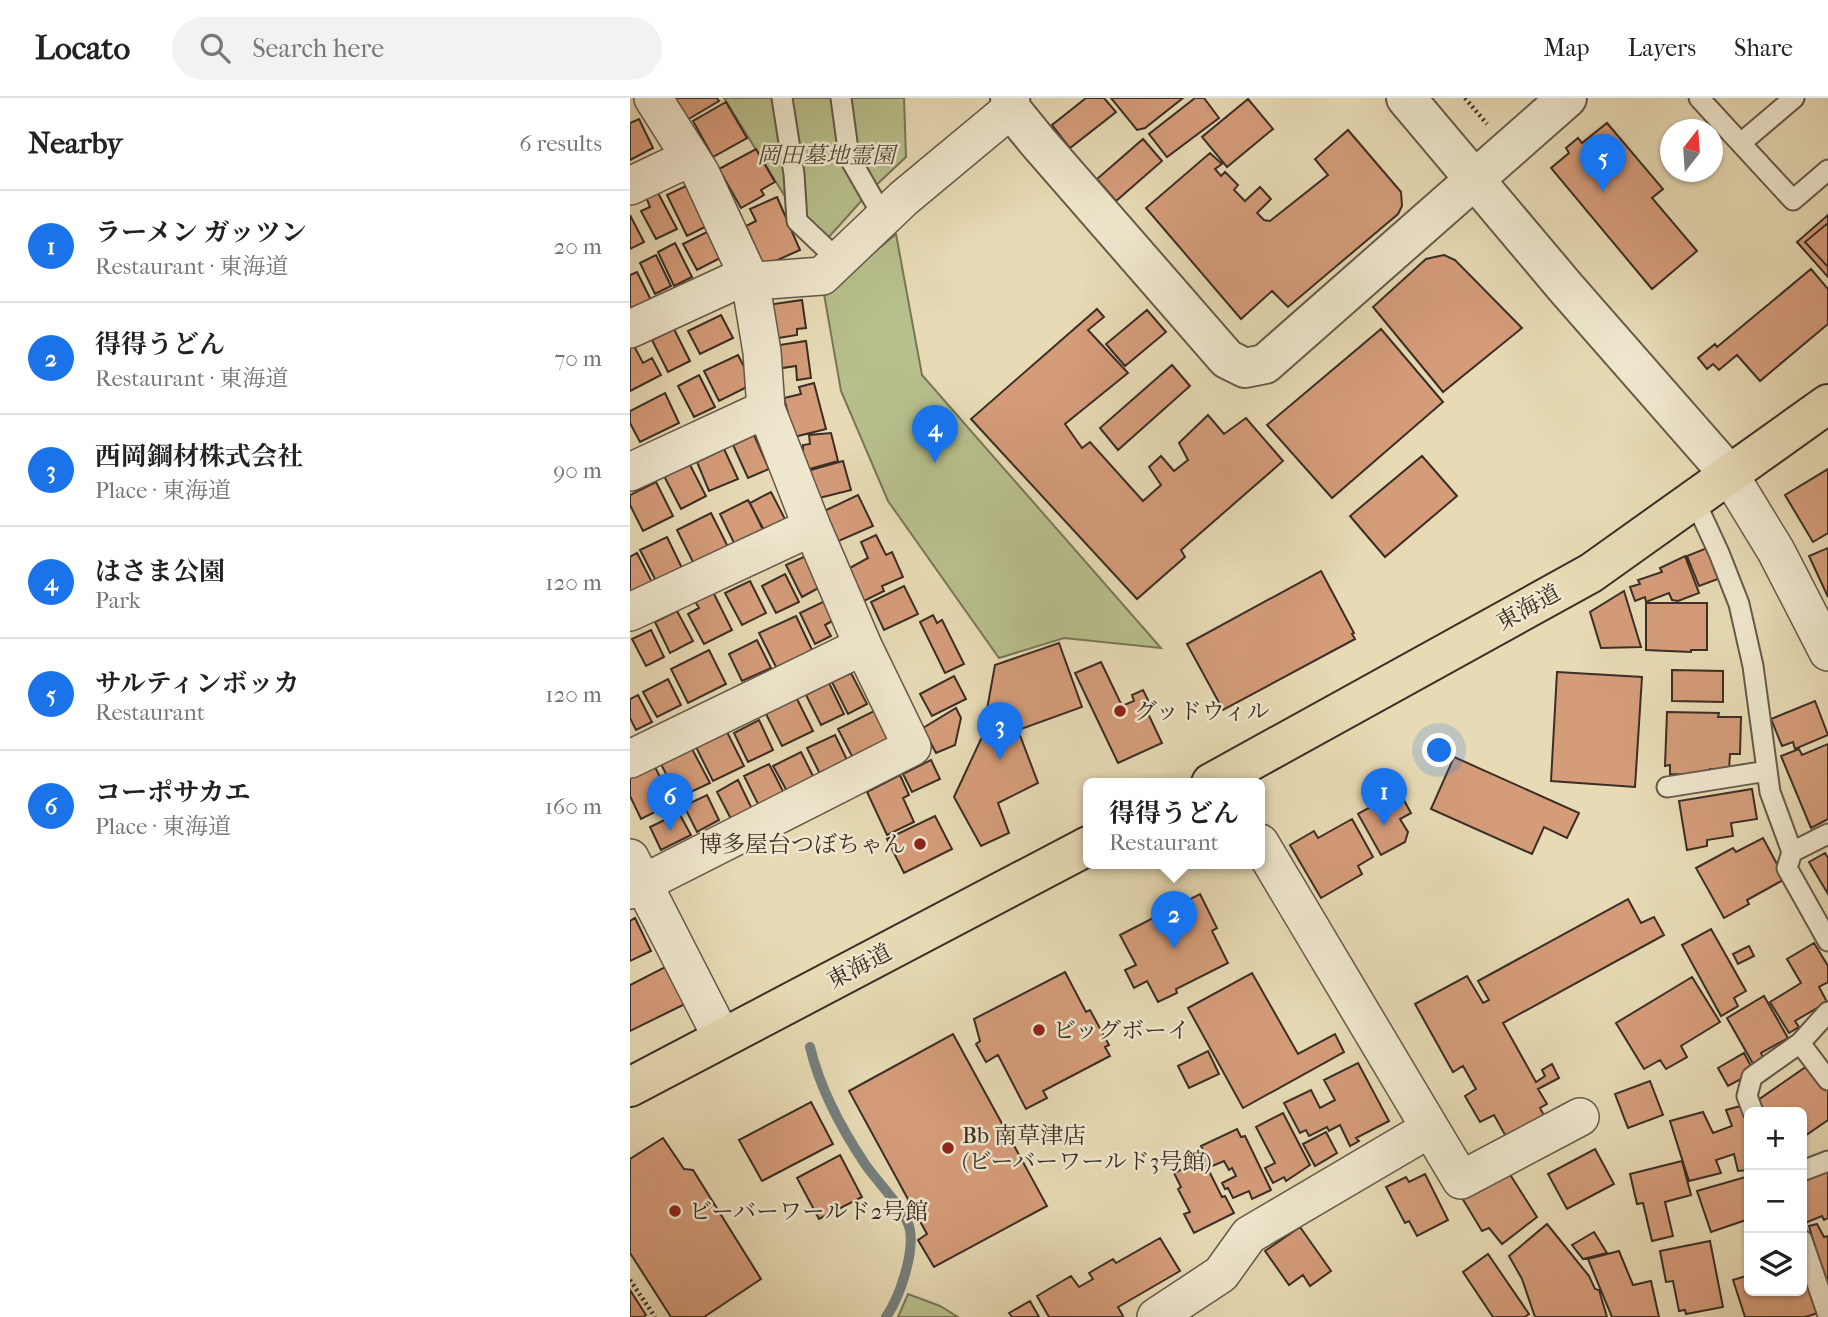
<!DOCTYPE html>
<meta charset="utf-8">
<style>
body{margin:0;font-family:"IM FELL French Canon","Noto Serif JP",serif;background:#f2f2f2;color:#222}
.controls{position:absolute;right:21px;bottom:21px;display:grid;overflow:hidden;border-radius:10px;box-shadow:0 2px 5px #0004}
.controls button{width:63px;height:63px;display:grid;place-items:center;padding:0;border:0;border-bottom:2px solid #e0e0e0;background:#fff;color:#222;font:35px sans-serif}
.compass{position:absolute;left:1030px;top:21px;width:63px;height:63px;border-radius:50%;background:#fff;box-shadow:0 2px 5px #0004;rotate:17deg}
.you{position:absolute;left:810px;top:653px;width:24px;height:24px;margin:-18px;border:5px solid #fff;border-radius:50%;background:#1a73e8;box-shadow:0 0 0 10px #1a73e833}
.badge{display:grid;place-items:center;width:46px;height:46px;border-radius:50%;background:#1a73e8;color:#fff;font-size:23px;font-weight:700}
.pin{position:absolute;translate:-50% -58px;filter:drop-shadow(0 2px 4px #0008)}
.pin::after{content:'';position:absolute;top:37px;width:24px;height:21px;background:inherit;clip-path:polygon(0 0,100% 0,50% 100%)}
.popup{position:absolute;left:453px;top:680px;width:182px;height:91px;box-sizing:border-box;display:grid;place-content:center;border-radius:10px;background:#fff;filter:drop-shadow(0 2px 5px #0005);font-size:23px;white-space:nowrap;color:#767676}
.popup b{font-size:26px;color:#222}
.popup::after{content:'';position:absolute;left:50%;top:100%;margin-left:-14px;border:14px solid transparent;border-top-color:#fff}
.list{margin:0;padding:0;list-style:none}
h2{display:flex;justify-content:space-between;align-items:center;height:91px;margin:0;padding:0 28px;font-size:30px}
h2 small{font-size:23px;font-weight:400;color:#767676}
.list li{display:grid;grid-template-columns:46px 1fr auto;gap:21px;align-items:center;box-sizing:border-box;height:112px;padding:0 28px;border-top:2px solid #e0e0e0}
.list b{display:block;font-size:26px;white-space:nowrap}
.list p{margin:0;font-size:23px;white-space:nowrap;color:#767676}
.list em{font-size:23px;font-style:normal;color:#767676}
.icon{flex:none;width:38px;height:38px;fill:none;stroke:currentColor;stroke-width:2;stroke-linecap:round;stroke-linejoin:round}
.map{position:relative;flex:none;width:1198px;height:1219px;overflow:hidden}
header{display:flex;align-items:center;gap:42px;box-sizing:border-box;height:98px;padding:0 35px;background:#fff;border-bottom:2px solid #e0e0e0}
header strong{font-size:33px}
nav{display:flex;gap:38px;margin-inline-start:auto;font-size:24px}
.search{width:490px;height:63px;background:#f2f2f2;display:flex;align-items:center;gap:18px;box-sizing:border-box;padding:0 24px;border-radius:38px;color:#767676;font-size:26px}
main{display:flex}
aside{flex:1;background:#fff}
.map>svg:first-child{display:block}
.green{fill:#b7bf8c;stroke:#797658;stroke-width:2}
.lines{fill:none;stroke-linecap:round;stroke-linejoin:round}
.stream{stroke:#76807e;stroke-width:10}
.building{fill:#d59c7a;stroke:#3b2e25;stroke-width:2}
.service-casing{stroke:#665949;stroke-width:23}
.minor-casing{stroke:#665949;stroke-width:40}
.tertiary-casing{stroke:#665949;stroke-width:42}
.trunk-casing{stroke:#3b2e25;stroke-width:42}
.path{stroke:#3b2e25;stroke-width:4.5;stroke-dasharray:2 3.5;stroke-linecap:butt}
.service{stroke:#efe7ce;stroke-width:19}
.minor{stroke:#efe7ce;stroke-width:37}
.tertiary{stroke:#efe7ce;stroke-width:38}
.trunk{stroke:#e7dab4;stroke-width:38}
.poi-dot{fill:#8f2418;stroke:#efe7ce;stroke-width:2.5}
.labels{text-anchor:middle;stroke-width:5;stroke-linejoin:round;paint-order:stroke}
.park-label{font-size:23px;font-style:italic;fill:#544b3a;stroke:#efe7ce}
.street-label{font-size:23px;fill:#3b2e25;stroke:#efe7ce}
.poi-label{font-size:23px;fill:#3b2e25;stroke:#efe7ce;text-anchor:start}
</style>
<header>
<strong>Locato</strong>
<div class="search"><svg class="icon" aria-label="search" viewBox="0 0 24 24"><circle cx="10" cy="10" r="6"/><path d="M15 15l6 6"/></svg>Search here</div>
<nav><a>Map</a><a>Layers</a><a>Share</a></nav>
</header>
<main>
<aside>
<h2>Nearby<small>6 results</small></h2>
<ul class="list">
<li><span class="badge">1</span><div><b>ラーメン ガッツン</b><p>Restaurant · 東海道</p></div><em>20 m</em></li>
<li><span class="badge">2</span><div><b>得得うどん</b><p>Restaurant · 東海道</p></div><em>70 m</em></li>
<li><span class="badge">3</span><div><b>西岡鋼材株式会社</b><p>Place · 東海道</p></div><em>90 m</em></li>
<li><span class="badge">4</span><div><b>はさま公園</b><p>Park</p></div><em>120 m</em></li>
<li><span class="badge">5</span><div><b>サルティンボッカ</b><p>Restaurant</p></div><em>120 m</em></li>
<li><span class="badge">6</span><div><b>コーポサカエ</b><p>Place · 東海道</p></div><em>160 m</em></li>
</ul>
</aside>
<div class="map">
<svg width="1198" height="1219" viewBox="0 0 1198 1219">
<rect width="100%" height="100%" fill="#e7dab4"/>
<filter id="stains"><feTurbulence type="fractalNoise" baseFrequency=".00286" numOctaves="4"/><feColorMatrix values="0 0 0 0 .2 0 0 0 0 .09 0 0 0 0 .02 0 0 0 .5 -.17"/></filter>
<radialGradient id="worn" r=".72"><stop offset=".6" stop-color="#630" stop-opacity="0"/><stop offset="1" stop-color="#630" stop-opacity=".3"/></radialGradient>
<path class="green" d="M94,0H274L276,59L242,91L198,140L182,142Z
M266,136L292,277L531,550L434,540L369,560L258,403L211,293L194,196Z
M278,1196L310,1208L328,1219H268Z"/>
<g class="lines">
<path class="stream" d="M180,949C190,991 211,1030 235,1066C247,1084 276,1112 280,1132C284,1156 270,1199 256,1219"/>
</g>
<path class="building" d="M46,0H87L89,3L57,22L44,1Z
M456,0H474L486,14L440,50L422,27Z
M481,0H553L515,30L507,32Z
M565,0H574L589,20L537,59L519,36Z
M618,1L643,31L597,69L572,39Z
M96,4L117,40L83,59L63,23Z
M9,21L23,50L0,62V25Z
M977,25L1033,91L1022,100L1067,153L1022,191L921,70L939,55L936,50L948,40L952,45Z
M718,32L771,94L772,108L768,116L658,209L642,193L611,221L516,110L580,55L592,66L585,71L591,78L595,74L608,87L604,92L615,103L630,89L641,101L627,115L634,122L640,123L698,77L685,61Z
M513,41L532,63L486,103L467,81Z
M126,51L145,84L131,92L134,97L111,110L89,71Z
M56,88L77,128L57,138L37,97Z
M27,93L47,131L26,141L11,113L20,109L16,99Z
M147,99L170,152L134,168L116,128L126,123L120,111Z
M0,117L14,144L0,151Z
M1198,117V179L1167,144Z
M1198,125V169L1175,144Z
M81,132L94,158L67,172L53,146Z
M45,145L62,179L44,188L28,154Z
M26,157L41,188L25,196L10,165Z
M814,157L825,162L892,230L813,294L743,209L796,161Z
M1181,171L1198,191V226L1130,283L1107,257L1089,272L1083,266L1077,271L1068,260L1085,246L1087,249Z
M7,174L22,204L0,214V177Z
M172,202L176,230L167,231V237L142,241L137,207Z
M467,211L474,219L458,232L498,275L435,326L452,350L460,344L513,403L531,387L519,369L531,358L544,373L558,362L549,345L578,317L594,336L616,320L653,363L551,452L555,459L507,501L341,321Z
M517,212L536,234L495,268L476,246Z
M91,217L103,240L70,256L58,233Z
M44,231L60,263L38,274L22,242Z
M751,231L813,304L702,400L637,327Z
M176,243L181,280L167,282L166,268L146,271L143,248Z
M4,248L13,265L22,260L31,277L0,293V250Z
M108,257L123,286L89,303L74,273Z
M542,267L560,288L488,352L470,330Z
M69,277L85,309L64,319L48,288Z
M184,285L196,331L164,339L154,300L171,296L169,289Z
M35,295L49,325L10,344L0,325V313Z
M201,335L208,363L169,374L164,355L173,353V347L180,346L179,337Z
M124,337L139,371L118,380L103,347Z
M94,351L108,381L79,393L67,364Z
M792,358L827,398L755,459L720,418Z
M58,363L76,398L51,411L33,376Z
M213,363L221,392L185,401L177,373Z
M1198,371V435L1183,444L1155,397Z
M26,384L43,418L13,433L0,407V397Z
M141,394L157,425L135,436L120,405Z
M228,397L243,428L204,445L190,415Z
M118,402L135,434L106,449L90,416Z
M81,415L99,451L65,468L47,432Z
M246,437L256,457L262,454L273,479L252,488L254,493L234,503L218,471L238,460L231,444Z
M37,439L52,470L26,483L10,452Z
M1077,450L1088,481L1069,488L1057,458Z
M1198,450V499L1179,458Z
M7,455L24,488L0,500V459Z
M176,458L192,488L172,499L156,467Z
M1055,458L1069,495L1048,503L1042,502L1039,495L1016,504L1015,499L1005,503L1000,489L1010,486L1008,482L1032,474L1030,470Z
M691,473L724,535L722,536L725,541L593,612L557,546Z
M155,476L169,504L146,515L132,488Z
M120,483L136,515L112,527L95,495Z
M80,488L102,532L74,546L58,516L69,510L62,498Z
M274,488L288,516L254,532L241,504Z
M994,493L1011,549L971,550L960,514Z
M197,502L206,521L195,527L201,538L185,546L170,515Z
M1016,505H1077V552H1061V554L1016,552Z
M47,513L63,543L40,555L25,524Z
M303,517L307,525L312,522L334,566L315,575L290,524Z
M166,518L183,554L147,571L129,535Z
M21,532L34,559L16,568L2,541Z
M127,542L141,570L112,583L99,556Z
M429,545L452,609L388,632L408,685L368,705L379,735L351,748L324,699L352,639L365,567Z
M79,552L96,586L58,605L41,571Z
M471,564L492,608L504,603L502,597L513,592L519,604L514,607L532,645L488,665L445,575Z
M1042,572L1093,573V604L1042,603Z
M927,574L1012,579L1005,689L921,683Z
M221,575L237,606L218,616L202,584Z
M324,578L336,601L302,618L290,596Z
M38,581L51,607L27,619L13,594Z
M199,585L214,616L191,627L176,597Z
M8,597L22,624L6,632L0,620V601Z
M166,599L183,633L152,648L135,614Z
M1185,603L1198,637L1165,651L1163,644L1152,648L1141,621Z
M326,610L331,620L325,647L306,655L293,630Z
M246,612L262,645L225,664L208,631Z
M1037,614L1089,615L1088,619H1111L1110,656H1100L1099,672L1080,671V677L1040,676V667L1035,668Z
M129,622L143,652L118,664L104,635Z
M96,632L114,668L83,683L65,647Z
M205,637L219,666L192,680L177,650Z
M1198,646V721L1181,730L1151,658L1169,651L1172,657Z
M61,649L80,685L48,700L30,664Z
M171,654L185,682L158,695L143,668Z
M824,659L949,715L937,740L914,729L902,756L801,711Z
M301,662L310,681L282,694L273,676Z
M139,666L155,697L130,710L114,678Z
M24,667L43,705L11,721L0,698V679Z
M270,677L279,697L273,700L284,724L257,737L237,694Z
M108,682L122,711L101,721L87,694Z
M1122,691L1127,721L1101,725L1103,738L1077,742V748L1057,752L1049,703Z
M769,693L781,715L770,721L778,734L775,744L751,757L728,716Z
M77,697L89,722L67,734L54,708Z
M49,715L61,737L31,752L20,729Z
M305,718L322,751L274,775L257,741Z
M722,721L743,759L728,768L732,776L691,800L660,747L684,733L688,740Z
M1133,740L1155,781L1117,802L1119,806L1094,820L1066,770L1103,750L1106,754Z
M1195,755L1198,760V796L1179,764Z
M570,796L587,830L582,833L598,865L546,891L547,895L528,904L517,883L504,890L495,872L506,867L490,837Z
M998,801L1011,825L1024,819L1034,837L873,925L906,984L915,978L912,972L922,966L929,980L908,991L917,1006L910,1010L917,1023L879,1044L864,1017L850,1024L835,998L846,991L833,968L823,974L785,906L837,878L853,905L859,902L848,883Z
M5,820L21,853L0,863V823Z
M1081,831L1116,893L1104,900L1108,908L1091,918L1052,847Z
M1184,845L1198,868V884L1189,889L1197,904L1165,923L1169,929L1159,935L1140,904L1171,885L1157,861Z
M1119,848L1124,858L1108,866L1103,856Z
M37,868L55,906L0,933V887Z
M435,874L456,914L460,912L479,947L475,949L480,958L413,993L417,1000L396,1011L368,957L356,964L346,946L350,943L344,921Z
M622,875L668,956L705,936L714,954L613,1010L558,910Z
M1062,879L1090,924L1051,948L1057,959L1036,971L1030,962L1014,971L986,925Z
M1134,898L1158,940L1131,955L1136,965L1126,971L1097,920Z
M323,936L417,1108L304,1169L288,1142L297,1136L219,993Z
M578,953L589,976L559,990L548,968Z
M1114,955L1124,974L1098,988L1088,970Z
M728,965L759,1023L726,1040L729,1043L720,1048L710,1027L699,1033L697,1029L679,1038L676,1032L670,1035L654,1005L681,992L690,1010L705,1002L694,982Z
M1180,966L1198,992V1022L1172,1040V1014H1136L1128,1002Z
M1020,983L1033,1017L998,1030L985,996Z
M181,1004L203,1046L132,1083L109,1042Z
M1114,1007L1119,1021V1072L1108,1073L1104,1056L1086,1062L1091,1075L1059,1083L1040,1023L1073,1014L1083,1035L1102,1028L1096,1012Z
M653,1015L680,1067L656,1083L654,1079L643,1085L635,1070L645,1065L626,1029Z
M607,1031L611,1039L615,1038L641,1092L622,1101L619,1093L603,1100L598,1090L595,1091L592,1085L606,1078L602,1070L599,1072L594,1063L580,1069L571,1048Z
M696,1034L707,1055L685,1068L673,1046Z
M33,1040L54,1071L63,1072L131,1181L74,1219H41L0,1155V1061Z
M965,1051L984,1086L937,1111L918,1076Z
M210,1057L232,1099L189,1121L167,1080Z
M573,1061L592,1099L595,1098L604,1115L564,1135L554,1116L560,1114L548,1091L551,1089L544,1075Z
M1052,1063L1061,1097L1035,1104L1043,1138L1022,1143L1013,1105L1007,1106L1000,1076Z
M1198,1073V1120L1194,1122L1192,1118L1175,1125L1172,1117V1084Z
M879,1075L907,1119L872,1146L859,1130L852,1133L832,1100Z
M795,1076L818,1122L787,1138L779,1123L775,1125L756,1089L776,1079L779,1084Z
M1119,1078V1121L1081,1134L1067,1093Z
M917,1126L959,1178L965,1191L969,1192L977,1219H905L892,1181L879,1158Z
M1187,1126L1194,1139L1198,1138V1193L1179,1128Z
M670,1129L701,1173L680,1188L673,1177L659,1187L635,1153Z
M964,1134L977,1155L953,1161L942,1147Z
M530,1140L550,1173L488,1209L493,1218L491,1219H419L407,1198L441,1178L449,1189L463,1181L459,1175L483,1161L486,1165Z
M1080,1143L1093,1209L1056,1216L1055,1212L1049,1213L1043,1183L1036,1184L1030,1153Z
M989,1153L1003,1187L1021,1183L1029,1219H982L958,1161Z
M858,1156L899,1216L895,1219H863L833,1174Z
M1172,1171L1188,1215L1175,1219H1115L1103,1182L1119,1177V1193H1172Z
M0,1192L16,1217L13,1219H0Z
M400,1203L409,1219H382L379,1215Z"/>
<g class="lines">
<g class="service-casing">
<path id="service" d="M152,0L164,76L167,123L209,163
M211,0L219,59L254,120
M1069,0L1163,102L1198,72
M1111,45L1164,0
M1064,401L1089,455L1109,506L1123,568L1140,694L1162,754L1157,770L1198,843
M1037,689L1137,673
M1162,754L1198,736
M1170,945L1198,982
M1123,1014L1117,998L1122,979L1170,945L1198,914
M1172,1073L1198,1063
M1172,1142L1198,1217"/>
</g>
<g class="minor-casing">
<path id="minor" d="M0,88L59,60
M0,231L100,185L192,178L274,100L381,11
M0,374L136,311
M1099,376L1146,453L1198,554
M0,514L182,429
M0,661L233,548
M630,745L831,1082L950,1019
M0,760L92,940
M0,792L282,649L233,548L182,429L136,311L132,254L120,182L71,76L23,0
M526,1219L591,1176L619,1137L799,1031"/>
</g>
<g class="tertiary-casing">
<path id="tertiary" d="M380,0L381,11L407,43L597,261L615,270L635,266L937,0
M776,0L936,190L1099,376"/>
</g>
<g class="trunk-casing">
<path id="trunk" d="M581,685L961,475L1198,306
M0,989L458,748"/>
</g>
<path class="path" d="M835,0L857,26
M0,1182L25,1219"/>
<use href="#service" class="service"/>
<use href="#minor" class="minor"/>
<use href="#tertiary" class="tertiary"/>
<use href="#trunk" class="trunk"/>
</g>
<g class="poi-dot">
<circle cx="490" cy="613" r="7"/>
<circle cx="290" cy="746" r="7"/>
<circle cx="409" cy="932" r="7"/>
<circle cx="318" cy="1050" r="7"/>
<circle cx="45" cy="1113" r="7"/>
</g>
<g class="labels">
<g class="park-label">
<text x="196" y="65">岡田墓地霊園</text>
</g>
<g class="street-label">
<text transform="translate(898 509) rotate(-29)" y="8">東海道</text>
<text transform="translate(229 868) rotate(-28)" y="8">東海道</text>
</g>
<g class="poi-label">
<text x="504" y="621">グッドウィル</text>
<text x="276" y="754" text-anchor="end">博多屋台つぼちゃん</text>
<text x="423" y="940">ビッグボーイ</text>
<text x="332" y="1045">Bb 南草津店<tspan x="332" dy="26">(ビーバーワールド3号館)</tspan></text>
<text x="59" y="1121">ビーバーワールド2号館</text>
</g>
</g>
<rect width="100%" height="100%" filter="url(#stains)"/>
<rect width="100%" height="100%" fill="url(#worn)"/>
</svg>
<div class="controls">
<button>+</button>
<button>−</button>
<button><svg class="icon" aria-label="layers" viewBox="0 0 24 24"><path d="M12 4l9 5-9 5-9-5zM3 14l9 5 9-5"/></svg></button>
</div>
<svg class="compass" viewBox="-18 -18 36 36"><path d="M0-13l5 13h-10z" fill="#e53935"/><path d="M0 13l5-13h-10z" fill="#767676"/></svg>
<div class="you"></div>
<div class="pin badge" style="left:754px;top:728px">1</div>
<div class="pin badge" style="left:544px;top:851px">2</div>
<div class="popup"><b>得得うどん</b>Restaurant</div>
<div class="pin badge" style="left:370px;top:662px">3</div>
<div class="pin badge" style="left:305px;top:365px">4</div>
<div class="pin badge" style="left:973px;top:94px">5</div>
<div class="pin badge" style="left:40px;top:733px">6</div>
</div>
</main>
